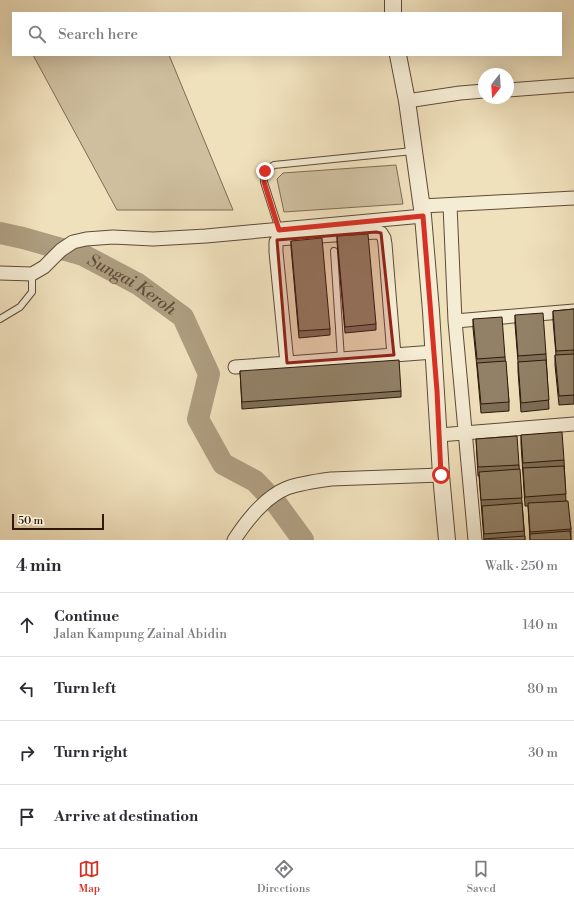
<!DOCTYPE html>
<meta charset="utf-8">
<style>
body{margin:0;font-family:"Libre Bodoni",serif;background:#f7f7f7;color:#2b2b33}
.compass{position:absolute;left:478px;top:68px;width:36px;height:36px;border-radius:50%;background:#fff;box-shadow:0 4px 16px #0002;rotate:197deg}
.scale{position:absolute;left:12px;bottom:10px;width:92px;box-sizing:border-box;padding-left:4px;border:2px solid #2d180a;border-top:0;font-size:11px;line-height:14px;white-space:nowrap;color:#2d180a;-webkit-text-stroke:3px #f5ecd4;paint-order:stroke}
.stop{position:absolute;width:12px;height:12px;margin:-9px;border:3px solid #d93025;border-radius:50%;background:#fff}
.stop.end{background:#d93025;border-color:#fff;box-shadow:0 1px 4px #0008}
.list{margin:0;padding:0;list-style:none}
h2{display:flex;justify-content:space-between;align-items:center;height:52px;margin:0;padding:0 16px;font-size:17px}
h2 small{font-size:13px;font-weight:400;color:#7c7c81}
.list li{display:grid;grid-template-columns:26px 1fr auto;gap:12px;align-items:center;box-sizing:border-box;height:64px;padding:0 16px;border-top:1px solid #e1e1e2}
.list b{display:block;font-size:15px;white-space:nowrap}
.list p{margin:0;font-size:13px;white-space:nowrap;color:#7c7c81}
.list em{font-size:13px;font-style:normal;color:#7c7c81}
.icon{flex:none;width:22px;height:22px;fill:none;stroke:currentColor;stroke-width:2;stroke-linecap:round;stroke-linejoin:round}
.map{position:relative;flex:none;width:574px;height:540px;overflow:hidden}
.search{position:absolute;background:#fff;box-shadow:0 4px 16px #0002;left:12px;right:12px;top:12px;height:44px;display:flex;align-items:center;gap:10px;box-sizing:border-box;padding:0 14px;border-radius:0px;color:#7c7c81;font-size:15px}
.sheet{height:308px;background:#fff}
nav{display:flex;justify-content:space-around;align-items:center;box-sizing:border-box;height:56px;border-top:1px solid #e1e1e2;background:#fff;font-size:11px;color:#7c7c81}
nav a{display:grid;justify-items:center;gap:2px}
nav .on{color:#d93025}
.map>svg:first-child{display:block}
.green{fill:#cfbf9f;stroke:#7e6c54}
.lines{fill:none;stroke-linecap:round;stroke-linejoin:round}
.river{stroke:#ae9d80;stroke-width:22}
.service-casing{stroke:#5e4a37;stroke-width:8}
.minor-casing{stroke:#5e4a37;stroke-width:15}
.tertiary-casing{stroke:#5e4a37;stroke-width:18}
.service{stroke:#f5ecd4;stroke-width:6}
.minor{stroke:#f5ecd4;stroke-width:13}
.tertiary{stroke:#f5ecd4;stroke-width:16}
.wall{fill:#7e6f59;stroke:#2d180a}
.building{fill:#928167;stroke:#2d180a}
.route{stroke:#d93025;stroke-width:5}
.marked{fill:#8f2418;fill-opacity:0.2;stroke:#8f2418;stroke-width:3;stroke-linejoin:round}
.labels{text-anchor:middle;stroke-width:4;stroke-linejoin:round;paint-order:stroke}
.water-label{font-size:17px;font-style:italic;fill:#614d39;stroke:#f5ecd4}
</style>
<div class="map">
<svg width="574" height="540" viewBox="0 0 574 540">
<rect width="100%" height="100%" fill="#f0e1bd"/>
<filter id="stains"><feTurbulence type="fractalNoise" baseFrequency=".005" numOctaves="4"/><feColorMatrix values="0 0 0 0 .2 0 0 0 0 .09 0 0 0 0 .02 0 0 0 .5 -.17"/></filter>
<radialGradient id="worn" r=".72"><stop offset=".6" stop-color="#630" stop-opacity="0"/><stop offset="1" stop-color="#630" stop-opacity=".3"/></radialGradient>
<path class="green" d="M33,55H169L233,210H117Z
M396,165L403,204L284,212L277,179L283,173Z"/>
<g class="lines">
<path class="river" id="s1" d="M0,233L23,238L83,255L138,284L183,317L209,374L198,419L223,464L255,481L276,503L303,540"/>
<g class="service-casing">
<path id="service" d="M279,229L264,182L265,171L274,165L413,151
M334,251L341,359
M0,319L20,307L32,292V274"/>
</g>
<g class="minor-casing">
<path id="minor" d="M508,90L574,85
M407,101L460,93L484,91
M450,205L455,321L475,540
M422,206L574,198
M0,273L32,274L44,267L61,250L73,242L86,239L113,237L153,239L206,236L423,216
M455,321L574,311
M287,363L276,252V242L278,239L376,232L381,233L384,238L385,244L394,355
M235,367L434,352
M439,435L574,424
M234,540C247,520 265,497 287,488C301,483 316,481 331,479L441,475"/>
</g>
<g class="tertiary-casing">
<path id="tertiary" d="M393,0V13
M398,55L407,101L423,216L431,311L441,475L447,540"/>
</g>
<use href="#service" class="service"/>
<use href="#minor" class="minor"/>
<use href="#tertiary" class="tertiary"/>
</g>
<path class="wall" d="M337,236L376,324V330L345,333L337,242Z
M291,241L330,329V335L299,338L291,247Z
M574,309V404L559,405L555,365V355H556L553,320V311Z
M515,315L546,354L549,409L521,412L518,371V362L515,324Z
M473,319L505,357L509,402V411L481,413L477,368L473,328Z
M240,371L401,391V397L242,409Z
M521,435L564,460L566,501L571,529V540H530L528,506H525L521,444Z
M476,439L519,465L525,540H484L479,476H478Z"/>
<path class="building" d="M368,234L376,324L345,327L337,236Z
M322,238L330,329L299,331L291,241Z
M574,309V350L556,351L553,311Z
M543,313L546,354L518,356L515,315Z
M502,317L505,357L477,359L473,319Z
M574,354V395L559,396L555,355Z
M399,360L401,391L242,402L240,371Z
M546,360L549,400L521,403L518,362Z
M506,361L509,402L481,404L477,363Z
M562,432L564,460L523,463L521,435Z
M517,436L519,465L478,467L476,439Z
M564,466L566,494L525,497L523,468Z
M520,469L522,498L481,500L479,472Z
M568,501L571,529L530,532L528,503Z
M522,503L524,531L484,534L482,506Z
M570,531L571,540H530V534Z
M525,536V540H484V539Z"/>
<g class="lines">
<path class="route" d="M265,171L264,182L279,230L423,216L437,391L441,475"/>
</g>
<path class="marked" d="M376,232L381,233L394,355L287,363L277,240Z"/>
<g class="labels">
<g class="water-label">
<text dy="6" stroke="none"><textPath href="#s1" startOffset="143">Sungai Keroh</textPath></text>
</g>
</g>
<rect width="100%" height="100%" filter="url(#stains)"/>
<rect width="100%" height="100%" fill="url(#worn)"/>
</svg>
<svg class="compass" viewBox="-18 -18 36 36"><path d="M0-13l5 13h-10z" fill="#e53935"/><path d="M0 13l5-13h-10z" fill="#7c7c81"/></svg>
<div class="scale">50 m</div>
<div class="stop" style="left:441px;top:475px"></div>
<div class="stop end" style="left:265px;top:171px"></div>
<div class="search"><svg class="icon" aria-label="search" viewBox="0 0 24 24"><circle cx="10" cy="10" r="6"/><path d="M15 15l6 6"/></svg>Search here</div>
</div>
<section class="sheet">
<h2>4 min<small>Walk · 250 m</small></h2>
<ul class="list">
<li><svg class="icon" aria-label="ahead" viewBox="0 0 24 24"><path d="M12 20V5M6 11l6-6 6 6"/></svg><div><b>Continue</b><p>Jalan Kampung Zainal Abidin</p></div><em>140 m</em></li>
<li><svg class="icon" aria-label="left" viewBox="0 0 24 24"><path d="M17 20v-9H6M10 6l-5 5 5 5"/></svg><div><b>Turn left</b></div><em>80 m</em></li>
<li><svg class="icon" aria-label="right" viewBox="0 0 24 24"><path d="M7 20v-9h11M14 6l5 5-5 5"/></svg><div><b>Turn right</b></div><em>30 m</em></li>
<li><svg class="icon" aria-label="arrive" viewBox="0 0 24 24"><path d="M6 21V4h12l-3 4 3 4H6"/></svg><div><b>Arrive at destination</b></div></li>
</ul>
</section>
<nav>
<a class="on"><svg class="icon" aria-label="map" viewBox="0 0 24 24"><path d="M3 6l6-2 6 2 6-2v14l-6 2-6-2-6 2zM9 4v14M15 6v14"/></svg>Map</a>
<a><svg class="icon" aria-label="directions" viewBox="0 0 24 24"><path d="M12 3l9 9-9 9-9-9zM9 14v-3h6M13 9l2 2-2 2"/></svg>Directions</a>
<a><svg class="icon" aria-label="saved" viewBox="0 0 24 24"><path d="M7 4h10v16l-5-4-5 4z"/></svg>Saved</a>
</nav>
